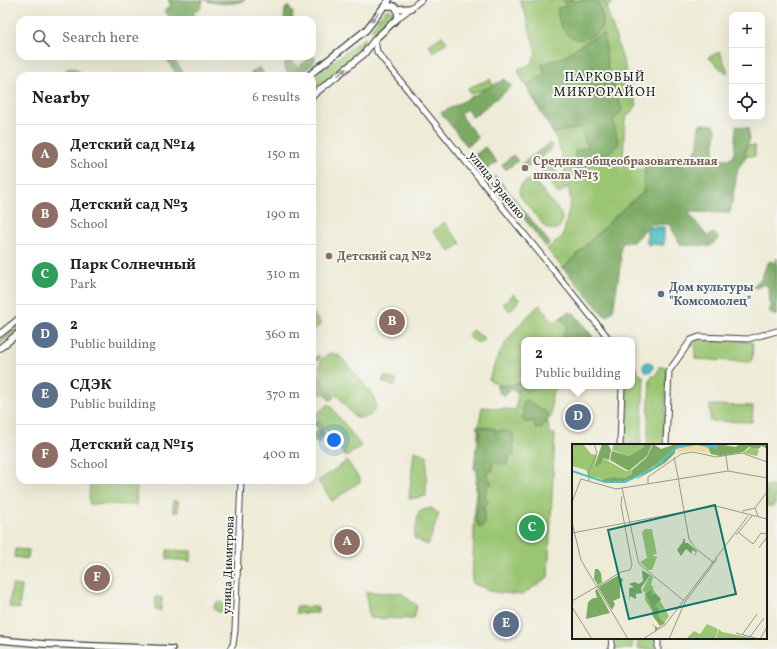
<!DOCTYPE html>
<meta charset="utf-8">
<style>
body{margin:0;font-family:Vollkorn,serif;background:#f2f2f2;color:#222}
.controls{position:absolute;right:12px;top:12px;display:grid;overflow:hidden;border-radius:8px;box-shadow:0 4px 16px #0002}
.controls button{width:36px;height:36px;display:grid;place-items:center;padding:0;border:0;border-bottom:1px solid #e0e0e0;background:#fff;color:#222;font:20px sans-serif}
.you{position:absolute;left:334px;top:440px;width:14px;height:14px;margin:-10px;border:3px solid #fff;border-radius:50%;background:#1a73e8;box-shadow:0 0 0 6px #1a73e833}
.badge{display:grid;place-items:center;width:26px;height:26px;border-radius:50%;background:#1a73e8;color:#fff;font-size:13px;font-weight:700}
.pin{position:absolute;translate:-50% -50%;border:2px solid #fff;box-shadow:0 1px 4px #0006}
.popup{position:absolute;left:521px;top:337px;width:114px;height:52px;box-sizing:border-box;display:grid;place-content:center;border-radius:8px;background:#fff;filter:drop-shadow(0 1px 3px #0005);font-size:13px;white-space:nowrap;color:#767676}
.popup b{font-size:15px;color:#222}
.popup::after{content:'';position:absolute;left:50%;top:100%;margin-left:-8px;border:8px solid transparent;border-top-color:#fff}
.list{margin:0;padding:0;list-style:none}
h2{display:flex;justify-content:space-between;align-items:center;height:52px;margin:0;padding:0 16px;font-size:17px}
h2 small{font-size:13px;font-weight:400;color:#767676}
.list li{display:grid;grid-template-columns:26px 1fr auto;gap:12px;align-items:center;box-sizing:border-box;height:60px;padding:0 16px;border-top:1px solid #e0e0e0}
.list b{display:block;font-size:15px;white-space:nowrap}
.list p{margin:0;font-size:13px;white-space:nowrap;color:#767676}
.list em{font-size:13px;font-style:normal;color:#767676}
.icon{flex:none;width:22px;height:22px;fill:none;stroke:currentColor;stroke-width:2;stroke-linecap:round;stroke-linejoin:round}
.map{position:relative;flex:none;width:777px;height:649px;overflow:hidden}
.search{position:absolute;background:#fff;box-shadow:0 4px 16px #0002;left:16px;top:16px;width:300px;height:44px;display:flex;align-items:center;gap:10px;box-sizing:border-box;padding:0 14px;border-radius:12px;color:#767676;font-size:15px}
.panel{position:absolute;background:#fff;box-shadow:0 4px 16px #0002;left:16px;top:72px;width:300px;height:412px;border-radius:12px}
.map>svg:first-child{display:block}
.green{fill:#9ac571;stroke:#5b7046}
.forest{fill:#7baa63;stroke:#4c6340}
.water{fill:#50bec5;stroke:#366d70}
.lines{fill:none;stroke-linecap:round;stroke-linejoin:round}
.secondary-casing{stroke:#3c3b38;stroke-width:7}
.primary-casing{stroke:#3c3b38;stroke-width:8}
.secondary{stroke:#fff;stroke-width:5}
.primary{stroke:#fff;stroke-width:5.5}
.oneway{fill:#999}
.education-dot{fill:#8d6e63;stroke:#f6f6f2;stroke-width:1.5}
.service-dot{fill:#5c6f8a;stroke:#f6f6f2;stroke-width:1.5}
.labels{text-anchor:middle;stroke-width:4;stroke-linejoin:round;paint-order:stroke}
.education-label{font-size:12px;font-weight:bold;fill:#785e54;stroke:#f6f6f2;text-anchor:start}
.street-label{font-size:12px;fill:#1c1c1c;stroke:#f6f6f2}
.service-label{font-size:12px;font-weight:bold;fill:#4e5e75;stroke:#f6f6f2;text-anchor:start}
.neighbourhood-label{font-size:13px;letter-spacing:1px;fill:#1c1c1c;stroke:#f6f6f2}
.inset-river{fill:none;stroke:#50bec5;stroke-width:2}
.inset-road{fill:none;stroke:#9a988c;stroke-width:1}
.view{fill:#0f766e;fill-opacity:0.15;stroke:#0f766e;stroke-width:2}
.inset-edge{fill:none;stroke:#1c1c1c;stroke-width:2}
</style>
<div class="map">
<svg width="777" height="649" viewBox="0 0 777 649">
<rect width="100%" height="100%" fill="#f6f6f2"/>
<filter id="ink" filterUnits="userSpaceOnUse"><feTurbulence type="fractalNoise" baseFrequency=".025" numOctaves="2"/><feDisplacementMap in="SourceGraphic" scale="8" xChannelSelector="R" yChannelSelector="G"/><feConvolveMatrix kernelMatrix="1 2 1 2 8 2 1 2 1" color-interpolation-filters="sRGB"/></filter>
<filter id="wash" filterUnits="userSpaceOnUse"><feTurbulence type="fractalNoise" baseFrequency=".012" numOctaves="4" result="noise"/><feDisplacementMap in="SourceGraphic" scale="16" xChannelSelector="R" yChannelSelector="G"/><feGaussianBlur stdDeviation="0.9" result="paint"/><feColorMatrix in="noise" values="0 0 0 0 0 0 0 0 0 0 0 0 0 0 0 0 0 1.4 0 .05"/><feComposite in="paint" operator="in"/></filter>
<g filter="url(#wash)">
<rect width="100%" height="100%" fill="#eeebd6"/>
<path class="green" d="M519,0H604L637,105L625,119L623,159L632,168L645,170L644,193L627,205L563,268L547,249L563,236L571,200L560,150L556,138L520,75L518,69L530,65L536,53L525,13Z
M389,9L393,11L394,17L380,31L375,33L372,29C376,22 381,12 389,9Z
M442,36L447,42L433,52L429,45Z
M364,38C370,53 323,83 312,92V78Z
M720,52L728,72L725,73L708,57Z
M69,68C76,68 79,70 82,76H58Z
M490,79L493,86L470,94L468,88Z
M746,145L755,146V156H746Z
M549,161L567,188L558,194L540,167Z
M526,181H532L537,184L560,212C566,223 558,234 546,228L522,199C517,192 519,186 526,181Z
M444,222L461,243L450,252L433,231Z
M513,294L520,300L510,311L503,304Z
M540,305L554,323L569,311L591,340H524V386H557L552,394L551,417L547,419L550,434H555L548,577L522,595L494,592L472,583L478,430L482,407L516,410L518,392L489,380C498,349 516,325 540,305Z
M312,312L321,324L312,331Z
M17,325L20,326V329L0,344V339Z
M472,330L484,338L480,344L468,337Z
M697,340L752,342L753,344L752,360L749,362L695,359V342Z
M330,353L340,356L344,360L374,397L376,407L370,416L359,418L354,416L321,375L319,370L321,359Z
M632,366L636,367L638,373L644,377L641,445H623L626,386H632Z
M659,367H667L664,445H647L650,378L657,374Z
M384,376L397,381L395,386L382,382Z
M329,404L361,446L346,457L315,415Z
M710,405L753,406L752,422L710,421Z
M414,451L427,455L426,496L409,499Z
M347,461L361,481L332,501L318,481Z
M90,480H137L136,505L89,504Z
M766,486L776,487L775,506H766Z
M173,501H178V512H173Z
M432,508L439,514L428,545L414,538L419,511Z
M15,549L29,550L28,559L14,557Z
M167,550L191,551V561L167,559Z
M12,585L22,586L19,609L9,607Z
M366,592L401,593L417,606L414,619L369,618Z
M156,597L162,598L161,610H155Z
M214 607a5 5 0 1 1 10 0a5 5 0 1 1-10 0Z
M296,607H318V613H296Z
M616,638H633L632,649H615Z
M638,638H656L655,649H638Z"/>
<path class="forest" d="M168,0H203L201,8L193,13L199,20H172L164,10L171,6Z
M205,0H245C233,5 217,5 205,0Z
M564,0H598L603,19L601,29C597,32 592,36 588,38C569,44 556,25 558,8L566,6Z
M602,0H616L606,9Z
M287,7H289L293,13L292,20H284L285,9Z
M604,33L608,69L622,110L613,121L619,144L600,160L576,170L575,151L588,147L580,128L553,133L526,86L545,74L542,64L563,57L587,41Z
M164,56H172L183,72L190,76H178Z
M315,57V61C309,69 299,76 290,76L284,67V64L290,60L298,67L309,58Z
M259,67L262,70L264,76H252L251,73Z
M505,79L512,86L473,117L466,109L460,114L478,138L467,146L441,113Z
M702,124L714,125L716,129L714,156L716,159H731L734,153L736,126L748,128L750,139L744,153L746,158L738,168L730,213L688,212L707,236L714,233L719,238L711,246L681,245L669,224H651L633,242L622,243L620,252L621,261L613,311L608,316L604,315L563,268L627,205L643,193L645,170L643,165L645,161L665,157L672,159L676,163L689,166L698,145L699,125Z
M550,143L552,146C550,154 535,162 528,167L521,164Z
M485,147L497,162L486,170L475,155Z
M513,155L518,161L506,170L502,165Z
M496,176L550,243L546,247L493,178Z
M777,258V315L776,316L770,313L769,288L764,284L757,288L752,287L761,279L767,264L770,261L775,263Z
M574,313L592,336L593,340H561L568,324L560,319L565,314Z
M319,355V359L314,363L313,369L333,393L335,396L331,400L328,399L326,393L316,396L312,400V360Z
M524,368V386H544L542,388L534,387L528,393L522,389L515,392L511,389L505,396L499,393L496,385H497L504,386L524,382L521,379V371Z
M525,399L546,412L549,418L547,422L541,425L543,428L536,429L533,420L530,422H524L522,418L525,413L522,409Z
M312,421H318L324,431V437L317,427L312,424V422L314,424Z
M477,426L496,429L495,432L502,430L513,433L514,455L508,459L507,465L492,462L493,470L488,473V479L492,482C486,488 483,496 488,502L484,507L485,515L483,516L485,524L479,528L475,516L478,508L475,504C482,495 473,489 480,477L476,474L479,470L474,469L476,448L480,445L479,440L480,432L476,427Z
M318,430L324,437C321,442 317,444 312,442V435Z"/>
<path class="water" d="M647,227H664V245L647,244Z
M643 367a5 5 0 1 1 10 0a5 5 0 1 1-10 0Z"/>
</g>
<g filter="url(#ink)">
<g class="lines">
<g class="secondary-casing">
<path id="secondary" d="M398,18L421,0
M375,39L377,52L610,340
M620,445L622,386
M666,445L669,371L691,340L699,337L748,339L777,331
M230,649L233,645L235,630L241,480
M611,649L612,638
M658,649V638"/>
</g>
<g class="primary-casing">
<path id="primary" d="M397,9L411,8
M308,76L366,30L389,0
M312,96L364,54L375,39L398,18L397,9L394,6H385
M0,334L20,318
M0,348L20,332
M0,640L44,644L172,649"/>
</g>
<use href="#secondary" class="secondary"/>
<use href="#primary" class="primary"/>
</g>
<defs><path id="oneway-solid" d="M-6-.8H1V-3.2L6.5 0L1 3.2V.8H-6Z"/></defs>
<g class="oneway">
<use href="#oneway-solid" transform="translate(375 17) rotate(131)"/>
<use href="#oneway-solid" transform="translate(342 72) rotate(-39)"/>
</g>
</g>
<g class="education-dot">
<circle cx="525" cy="168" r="4"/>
<circle cx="329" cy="256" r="4"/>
</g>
<circle class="service-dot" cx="661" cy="294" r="4"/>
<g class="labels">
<g class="education-label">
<text x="533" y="165">Средняя общеобразовательная<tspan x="533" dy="14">школа №13</tspan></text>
<text x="337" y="260">Детский сад №2</text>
</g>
<g class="street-label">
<text transform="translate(497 185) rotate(51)" y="4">улица Эрденко</text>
<text transform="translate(228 565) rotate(-88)" y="4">улица Димитрова</text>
</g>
<g class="service-label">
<text x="669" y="291">Дом культуры<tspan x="669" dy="14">"Комсомолец"</tspan></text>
</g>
<g class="neighbourhood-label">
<text x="605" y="81">ПАРКОВЫЙ<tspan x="605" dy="15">МИКРОРАЙОН</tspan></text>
</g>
</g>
<g transform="translate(572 444)">
<rect width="195" height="195" fill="#eeebd6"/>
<path d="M0,0H11L19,10L25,11L22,24L30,19L31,14L54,27L60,26V30L53,34L42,33L34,36L13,31H16L14,26L0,22ZM42,0H70L72,3L57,12L40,6ZM179,3L187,6L185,12L171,9ZM73,85H80L84,106L85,110L80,111L85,113L80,126H76L68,118L75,114L70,88ZM78,131L81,133L79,141L84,144L80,143L97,172L90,182L73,156V148L70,147ZM135,180L146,185L143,195H114L122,187L128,190ZM147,185L150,188L186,195H147L144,193Z" fill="#9ac571"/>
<path d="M30,0H36L39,6L37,16L31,14L30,19L22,24ZM70,0H80L75,12L58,26H55L38,16L40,7L57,12L72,3ZM81,0L89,5L104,0L108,4L103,5V9L93,19L67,34L64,35L89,19L103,4L86,19L90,17L64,33L52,37L34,38L28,36L42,33L53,34L60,30V26L75,13ZM147,0L163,3L169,0H195V5L190,2L186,5L177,3L171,8L148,12L139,10L136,4H133L138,2L143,5ZM110,95H113V99H116L125,107L124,110L122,112L124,108L120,106V110L114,105L109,112L105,106L108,102H107L105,101L108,102L112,96ZM23,125H26L29,129L30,138L26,141L22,135ZM70,126L78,131L69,144L70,149L64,150V155L58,152L57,157V144L62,143L57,140L62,138L67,140L71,137ZM45,132L51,135L48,143V154L41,157L43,160L40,166L26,143ZM25,145L38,169L14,175L16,158L21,154H25L23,146ZM79,145L80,151L84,150L89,155L82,163L86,164L87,173L93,180L89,181L81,169L89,181L88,183L83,187V183L78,179L86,184L88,182L80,171L81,165L74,150Z" fill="#7baa63"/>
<path d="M126,1L136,3L138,10L121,6L105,9V5L110,3Z" fill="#eeda9e"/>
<path d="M147,0L143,5L125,1L108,4L104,1Z" fill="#50bec5"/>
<path class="inset-river" d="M0,27L33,38H53L82,24L109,0"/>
<path class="inset-road" d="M154,12L156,27M102,13L106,33M106,33L117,95L123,104L142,119M17,37V27L25,9L22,0M76,39V33L109,10L121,8L144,13L170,9L195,18M50,44L67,120L111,156M0,58L9,35L44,45L156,27L195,34M183,64L195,48M170,67L183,64L186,72M0,78L9,116L56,195M166,88L181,100L189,89L195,90M0,89L144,62L195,75M164,91L180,72M187,104L195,93M24,143L49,128L58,126L60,121L49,61L50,52M0,157L24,143M0,163L20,195M164,189L187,195M170,191L185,170M178,193L192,174M71,195L93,181L176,72M97,195L113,158L145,115M188,195L195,183"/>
<path class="view" d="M143,61L164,150L57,175L36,86Z"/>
<rect width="195" height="195" class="inset-edge"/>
</g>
</svg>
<div class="controls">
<button>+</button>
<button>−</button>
<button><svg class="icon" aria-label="locate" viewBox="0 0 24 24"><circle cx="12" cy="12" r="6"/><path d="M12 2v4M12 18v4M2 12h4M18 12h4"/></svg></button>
</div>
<div class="you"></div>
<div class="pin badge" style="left:347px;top:542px;background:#8d6e63">A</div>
<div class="pin badge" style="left:392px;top:322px;background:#8d6e63">B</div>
<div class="pin badge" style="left:532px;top:528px;background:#2e9e5b">C</div>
<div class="pin badge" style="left:578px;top:417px;background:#5c6f8a">D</div>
<div class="popup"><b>2</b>Public building</div>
<div class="pin badge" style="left:506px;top:624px;background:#5c6f8a">E</div>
<div class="pin badge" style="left:97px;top:578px;background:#8d6e63">F</div>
<div class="search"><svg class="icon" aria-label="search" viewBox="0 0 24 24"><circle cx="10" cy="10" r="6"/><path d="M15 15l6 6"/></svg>Search here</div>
<section class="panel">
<h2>Nearby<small>6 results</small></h2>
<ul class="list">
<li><span class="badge" style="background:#8d6e63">A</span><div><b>Детский сад №14</b><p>School</p></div><em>150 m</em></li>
<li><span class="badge" style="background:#8d6e63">B</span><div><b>Детский сад №3</b><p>School</p></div><em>190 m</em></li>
<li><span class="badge" style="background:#2e9e5b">C</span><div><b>Парк Солнечный</b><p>Park</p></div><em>310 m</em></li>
<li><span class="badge" style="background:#5c6f8a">D</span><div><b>2</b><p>Public building</p></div><em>360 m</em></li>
<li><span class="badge" style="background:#5c6f8a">E</span><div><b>СДЭК</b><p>Public building</p></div><em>370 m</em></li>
<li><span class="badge" style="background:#8d6e63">F</span><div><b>Детский сад №15</b><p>School</p></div><em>400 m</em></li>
</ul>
</section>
</div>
